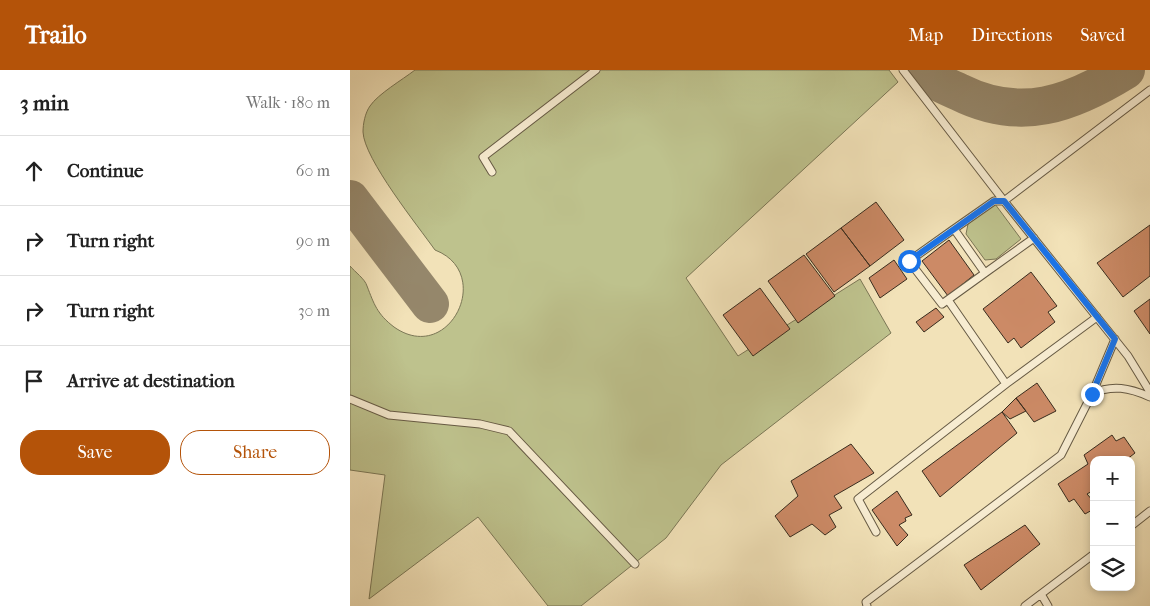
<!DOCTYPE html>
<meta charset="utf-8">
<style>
body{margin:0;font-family:"IM FELL French Canon",serif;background:#f2f2f2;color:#222}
.controls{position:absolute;right:15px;bottom:15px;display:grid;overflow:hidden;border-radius:10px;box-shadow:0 2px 8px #0003}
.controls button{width:45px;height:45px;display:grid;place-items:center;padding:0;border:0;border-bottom:1px solid #e0e0e0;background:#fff;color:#222;font:25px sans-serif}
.stop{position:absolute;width:15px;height:15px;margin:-11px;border:4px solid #1a73e8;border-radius:50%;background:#fff}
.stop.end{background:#1a73e8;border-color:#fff;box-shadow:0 1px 5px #0008}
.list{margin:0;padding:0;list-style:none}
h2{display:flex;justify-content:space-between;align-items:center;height:65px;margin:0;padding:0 20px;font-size:21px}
h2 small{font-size:16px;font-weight:400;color:#767676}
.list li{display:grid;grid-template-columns:32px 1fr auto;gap:15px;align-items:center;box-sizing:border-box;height:70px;padding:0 20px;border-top:1px solid #e0e0e0}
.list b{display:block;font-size:19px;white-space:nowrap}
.list em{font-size:16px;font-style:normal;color:#767676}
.actions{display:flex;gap:10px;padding:15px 20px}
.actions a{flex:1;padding:11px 0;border:1px solid #b45309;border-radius:20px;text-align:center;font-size:18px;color:#b45309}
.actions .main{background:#b45309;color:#fff}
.icon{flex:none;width:28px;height:28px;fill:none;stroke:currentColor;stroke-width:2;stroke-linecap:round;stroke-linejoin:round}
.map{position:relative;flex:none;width:800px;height:536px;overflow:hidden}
header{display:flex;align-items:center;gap:30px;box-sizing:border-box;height:70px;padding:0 25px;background:#b45309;color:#fff}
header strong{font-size:24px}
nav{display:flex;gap:28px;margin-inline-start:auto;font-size:18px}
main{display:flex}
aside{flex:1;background:#fff}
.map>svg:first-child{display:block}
.green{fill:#bec28d;stroke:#7b7756}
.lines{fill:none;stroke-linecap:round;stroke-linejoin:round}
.taxiway{stroke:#95876b;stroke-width:38}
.building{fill:#cc8a66;stroke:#382c1e}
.service-casing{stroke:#665a44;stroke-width:9}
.service{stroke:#f7ecd1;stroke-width:7}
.route{stroke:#1a73e8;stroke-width:6}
</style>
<header>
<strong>Trailo</strong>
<nav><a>Map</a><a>Directions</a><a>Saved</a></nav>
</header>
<main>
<aside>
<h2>3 min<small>Walk · 180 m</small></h2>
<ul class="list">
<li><svg class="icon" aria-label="ahead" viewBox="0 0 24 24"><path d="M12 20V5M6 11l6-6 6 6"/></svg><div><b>Continue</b></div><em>60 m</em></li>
<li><svg class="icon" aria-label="right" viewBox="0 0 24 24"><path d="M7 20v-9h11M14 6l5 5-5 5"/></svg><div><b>Turn right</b></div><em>90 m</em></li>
<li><svg class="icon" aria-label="right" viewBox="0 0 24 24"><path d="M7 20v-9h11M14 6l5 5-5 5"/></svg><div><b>Turn right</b></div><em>30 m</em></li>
<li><svg class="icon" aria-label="arrive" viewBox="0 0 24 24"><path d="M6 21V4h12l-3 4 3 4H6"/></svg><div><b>Arrive at destination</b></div></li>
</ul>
<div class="actions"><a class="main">Save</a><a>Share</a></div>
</aside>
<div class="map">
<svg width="800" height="536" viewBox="0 0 800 536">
<rect width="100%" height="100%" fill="#f2e2b8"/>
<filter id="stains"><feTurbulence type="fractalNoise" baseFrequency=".004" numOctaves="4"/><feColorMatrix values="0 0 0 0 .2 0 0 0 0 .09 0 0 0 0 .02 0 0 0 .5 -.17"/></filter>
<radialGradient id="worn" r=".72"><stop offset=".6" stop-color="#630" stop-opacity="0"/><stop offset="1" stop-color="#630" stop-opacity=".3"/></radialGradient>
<path class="green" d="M65,0H539L548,12L336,208L388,286L510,209L541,263L371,395L316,468L231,536H198L128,447L19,529L35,405L0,400V196C5,202 15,209 17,216C24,234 27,244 44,257C99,296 145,203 85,180C68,156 14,89 13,62C13,54 15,43 20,36C28,24 52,10 65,0Z
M645,134L671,169L646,189L635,190L616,164L618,154Z"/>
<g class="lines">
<path class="taxiway" d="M573,0C582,11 596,16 609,22C671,53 721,34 776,0
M0,129L80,234"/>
</g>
<path class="building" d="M526,132L554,170L520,196L491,158Z
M800,155V206L773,227L747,193Z
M491,158L520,196L484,222L456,184Z
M599,170L624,205L598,226L572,191Z
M454,185L485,226L448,253L418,211Z
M544,190L557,209L530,228L519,208Z
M681,202L707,236L698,242L705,252L671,278L664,268L658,273L633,239Z
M410,218L440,259L403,286L373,245Z
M800,229V264L784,241Z
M586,238L594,247L574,262L566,252Z
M687,313L706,341L684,352L666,328Z
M666,328L676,341L660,349L652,342Z
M652,342L667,363L590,427L572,401Z
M762,365L766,371L774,367L785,383L776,390H744V420L737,424L744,432V439L735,444L724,429L719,432L708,414L738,394L734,385Z
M501,374L524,403L484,426L492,438L479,445L486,457L475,465L462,454L440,467L425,446L448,426L441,411Z
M547,421L562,445L555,448L556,451L549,455L558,465L547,476L522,440Z
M675,455L690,474L631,520L614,495Z"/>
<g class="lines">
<g class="service-casing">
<path id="service" d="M553,0L654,131
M800,20L654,131L778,286L800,322
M142,102L133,87L246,0
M654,131H644L604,159L635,203L684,168
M604,159L559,191L592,234L635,203
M598,230L656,314
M742,324C762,314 780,318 800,327
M0,329L39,345L130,354L159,361L285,494
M781,456L800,441
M526,462L508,429L656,314L747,247
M691,524L698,536
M517,536L516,532L711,385L742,324L765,269
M675,536L744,484"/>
</g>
<use href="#service" class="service"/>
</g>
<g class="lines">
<path class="route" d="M559,191L644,131H654L765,269L742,324"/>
</g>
<rect width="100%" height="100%" filter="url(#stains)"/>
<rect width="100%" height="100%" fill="url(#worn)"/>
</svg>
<div class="controls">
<button>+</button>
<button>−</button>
<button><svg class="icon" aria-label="layers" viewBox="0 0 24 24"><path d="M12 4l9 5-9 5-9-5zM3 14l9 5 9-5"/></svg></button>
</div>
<div class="stop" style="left:559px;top:191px"></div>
<div class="stop end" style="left:742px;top:324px"></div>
</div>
</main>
